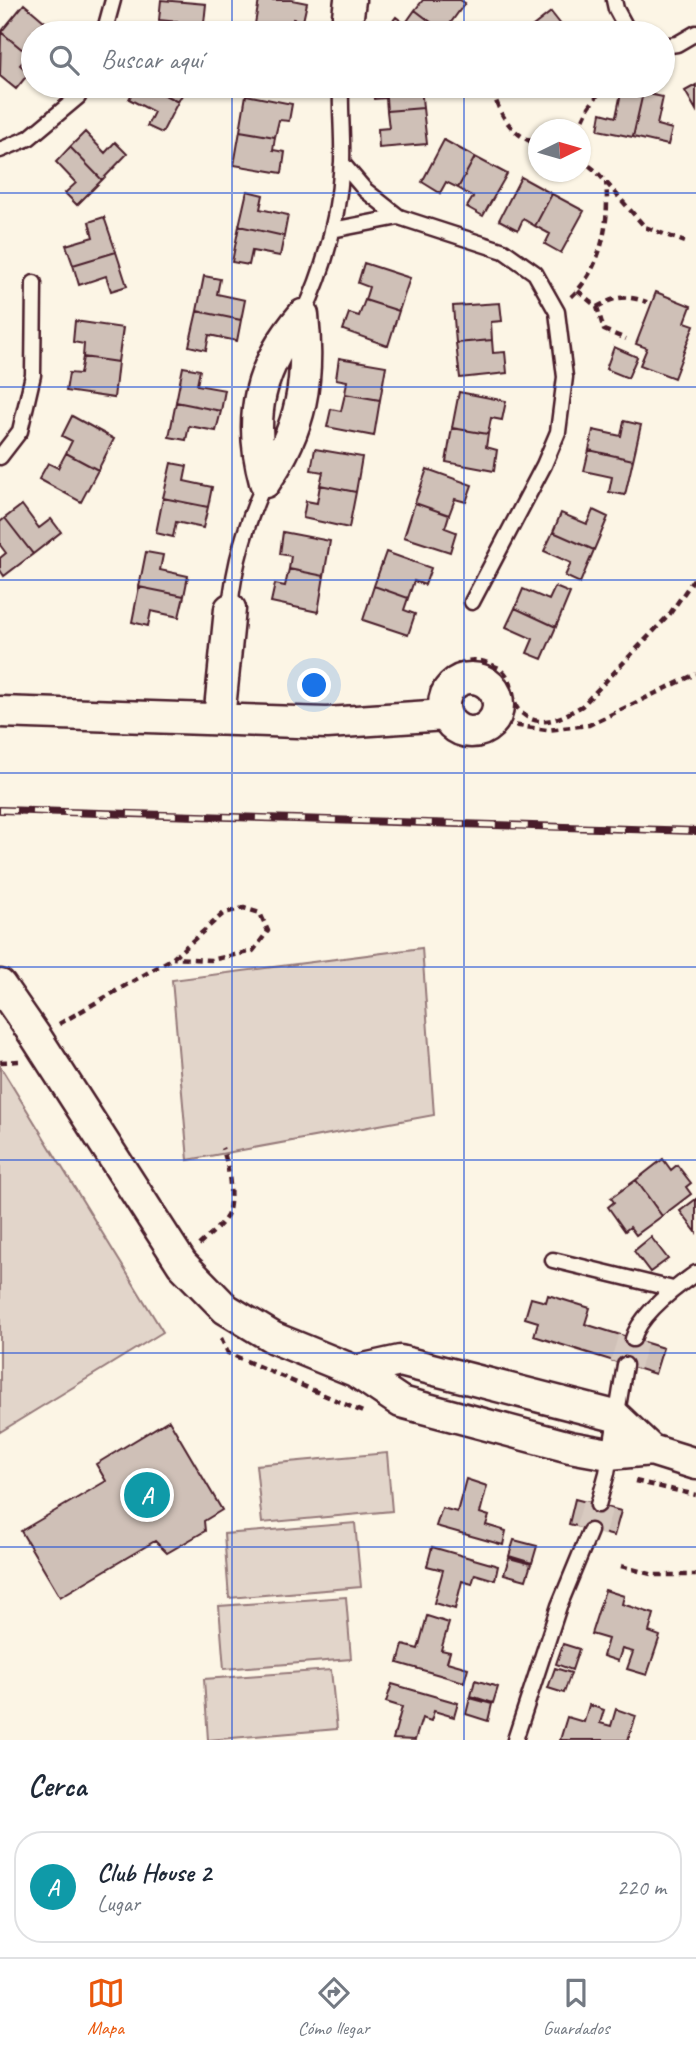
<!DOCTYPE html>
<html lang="es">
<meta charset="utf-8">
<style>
body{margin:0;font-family:Caveat,sans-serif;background:#f6f6f7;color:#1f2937}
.compass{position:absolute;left:528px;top:119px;width:63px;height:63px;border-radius:50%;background:#fff;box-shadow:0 2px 5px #0004;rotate:85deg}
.you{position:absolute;left:315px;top:686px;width:24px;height:24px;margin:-18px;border:5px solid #fff;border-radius:50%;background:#1a73e8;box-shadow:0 0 0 10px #1a73e833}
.badge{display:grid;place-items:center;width:46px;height:46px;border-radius:50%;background:#ea580c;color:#fff;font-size:23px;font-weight:700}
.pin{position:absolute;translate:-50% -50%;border:4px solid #fff;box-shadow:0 2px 7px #0006}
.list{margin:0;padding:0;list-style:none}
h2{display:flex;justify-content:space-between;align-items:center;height:91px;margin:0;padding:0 28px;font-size:30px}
h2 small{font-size:23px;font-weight:400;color:#747a83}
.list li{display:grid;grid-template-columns:46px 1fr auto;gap:21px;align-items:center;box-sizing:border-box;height:112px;margin:0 14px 14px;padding:0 14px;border:2px solid #e0e1e3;border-radius:28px}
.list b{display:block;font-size:26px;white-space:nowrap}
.list p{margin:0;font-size:23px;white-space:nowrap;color:#747a83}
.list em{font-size:23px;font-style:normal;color:#747a83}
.icon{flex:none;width:38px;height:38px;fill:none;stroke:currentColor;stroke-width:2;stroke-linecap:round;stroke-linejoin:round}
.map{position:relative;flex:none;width:696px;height:1740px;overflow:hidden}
.search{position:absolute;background:#fff;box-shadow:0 2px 5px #0004;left:21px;right:21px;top:21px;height:77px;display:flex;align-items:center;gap:18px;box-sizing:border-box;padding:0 24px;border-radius:38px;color:#747a83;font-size:26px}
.sheet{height:217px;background:#fff}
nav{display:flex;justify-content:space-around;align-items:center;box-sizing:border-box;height:98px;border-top:2px solid #e0e1e3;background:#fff;font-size:19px;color:#747a83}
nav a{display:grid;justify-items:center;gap:4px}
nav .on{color:#ea580c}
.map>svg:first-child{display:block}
.green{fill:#e2d5ca;stroke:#967a7a;stroke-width:2}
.building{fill:#cfc0b7;stroke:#4a1f2b;stroke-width:2}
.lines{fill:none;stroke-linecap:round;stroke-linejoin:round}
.street-tunnel{stroke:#d8cac0;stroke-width:30;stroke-dasharray:30 15;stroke-linecap:butt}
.lane-casing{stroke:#4a1f2b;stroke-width:19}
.street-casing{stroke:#4a1f2b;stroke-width:35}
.path{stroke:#4a1f2b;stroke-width:4.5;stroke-dasharray:7 5;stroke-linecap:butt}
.lane{stroke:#fcf5e5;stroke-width:14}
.street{stroke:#fcf5e5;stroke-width:30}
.rail-casing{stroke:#4a1f2b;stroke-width:8}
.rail{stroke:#fcf5e5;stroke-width:5;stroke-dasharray:16;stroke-linecap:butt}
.grid{fill:none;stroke:#1d4ed8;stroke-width:2;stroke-opacity:0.55}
</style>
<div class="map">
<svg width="696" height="1740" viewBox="0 0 696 1740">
<rect width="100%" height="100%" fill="#fcf5e5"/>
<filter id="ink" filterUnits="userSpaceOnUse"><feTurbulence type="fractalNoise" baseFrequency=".0143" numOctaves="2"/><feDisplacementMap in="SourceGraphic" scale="14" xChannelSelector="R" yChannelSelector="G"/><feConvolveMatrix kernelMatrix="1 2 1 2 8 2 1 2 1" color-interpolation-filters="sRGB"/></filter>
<g filter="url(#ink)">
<path class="green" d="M422,948L434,1115L188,1160L172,980Z
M0,1066L163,1332L0,1432Z
M387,1453L392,1511L262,1523L256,1465Z
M355,1523L361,1587L229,1598L224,1534Z
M346,1597L351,1659L224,1669L219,1606Z
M331,1670L337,1729L208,1740L204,1679Z"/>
<path class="building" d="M161,0L206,4L203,33H187L188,23L159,20Z
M259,0H292L307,3L303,21L293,19L290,33L254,30Z
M423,0H460L465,3L444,32L415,10Z
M24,4L58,33H33V49L29,55L1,32Z
M415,10L444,32L443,33H387L385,31L396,17L405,24Z
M551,12L562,26L554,33H524Z
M1,32L29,55L20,65L29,73L16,89L0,76Z
M696,85V110L685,91Z
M136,86H148L178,102L162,133L147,126L154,112L129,99Z
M148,86H187L178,102Z
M373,86H421L423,108L387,111L386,98L374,99Z
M622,88L643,93L633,137L598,130L601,113L616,117Z
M643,93L663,97L657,125L672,129L668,145L633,137Z
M246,95L292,104L289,121L279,120L275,137L240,131Z
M423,108L427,144L379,148L378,129L389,128L387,111Z
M240,131L275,137L273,150L285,152L282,173L234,165Z
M85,132L105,153L115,142L127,154L102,180L70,147Z
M444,140L475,157L458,188L446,182L440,193L422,182Z
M70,147L102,180L77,205L65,193L76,183L56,162Z
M475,157L507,174L483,216L467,207L473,197L458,188Z
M521,177L552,194L535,226L523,219L518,230L499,220Z
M247,191L263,195L260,209L288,215L284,236L239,226Z
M552,194L584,211L561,253L545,244L550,234L535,226Z
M104,217L116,252L73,265L66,245L93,237L89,222Z
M239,226L284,236L280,256L252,251L249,265L232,262Z
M116,252L127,286L111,291L106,276L79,285L73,265Z
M364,263L410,278L399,311L365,300L369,287L358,283Z
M204,276L220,279L217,294L245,300L241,320L197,311Z
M656,292L691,306L685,322L694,325L674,378L640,365L647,348L636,344Z
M365,300L399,311L388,346L343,330L349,313L359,316Z
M500,303L502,321L491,322L492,340L456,343L453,306Z
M197,311L241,320L237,341L209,335L206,350L189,346Z
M75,321L123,328L118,362L83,357L84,344L73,342Z
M492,340L493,353L505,352L507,373L460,378L456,343Z
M614,347L637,357L628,378L606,369Z
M83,357L118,362L114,398L66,391L69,373L80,374Z
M339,358L386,366L380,400L345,394L347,381L336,379Z
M183,367L200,370L197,385L225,390L221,411L176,402Z
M459,392L506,401L502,420L491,418L488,434L452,428Z
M345,394L380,400L374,436L327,427L331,409L341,411Z
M176,402L221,411L216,431L189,426L186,440L169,437Z
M72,416L114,439L98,470L66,453L72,441L62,436Z
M624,421L641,425L633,460L589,450L593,430L621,436Z
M452,428L488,434L486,447L497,450L494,471L446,462Z
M315,449L362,457L356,492L320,485L323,472L311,470Z
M589,450L633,460L625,495L609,492L612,477L584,471Z
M66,453L98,470L81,502L39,479L48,463L58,468Z
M171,463L187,466L184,481L212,487L208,507L163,498Z
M427,469L472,485L466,502L455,499L449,515L415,503Z
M320,485L356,492L349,528L303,518L306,501L317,503Z
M163,498L208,507L203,528L176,522L173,537L156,533Z
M415,503L449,515L445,528L456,532L450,552L404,537Z
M22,505L39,528L51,519L61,532L33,554L5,518Z
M593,510L608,517L594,550L553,532L561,513L587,524Z
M5,518L33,554L4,576L0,570V558L6,553L0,545V522Z
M283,532L330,541L324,576L289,569L291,556L280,554Z
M553,532L594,550L580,583L565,576L571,563L544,551Z
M146,552L163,555L160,570L188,576L184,596L139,587Z
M386,552L431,568L425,585L414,581L408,598L374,586Z
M289,569L324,576L318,612L271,602L275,584L285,586Z
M374,586L408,598L404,610L415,614L408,635L363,620Z
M139,587L184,596L179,617L151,611L148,626L132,622Z
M555,587L570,593L556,627L515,608L523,589L549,600Z
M515,608L556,627L542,659L527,653L533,639L506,627Z
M663,1159L671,1170L677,1165L691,1183L686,1187L691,1194L662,1216L636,1180Z
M636,1180L662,1216L636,1235L630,1227L625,1231L608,1207L614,1202L611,1198Z
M696,1199V1232L680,1211Z
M651,1237L668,1259L650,1272L634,1251Z
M548,1295L590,1308L585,1324L663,1348L655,1374L534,1336L538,1322L525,1318L531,1298L546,1302Z
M169,1420L222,1510L204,1521L205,1531L167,1553L155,1541L60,1597L21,1531L106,1481L96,1464Z
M466,1479L487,1486L480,1513L489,1516L486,1525L506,1531L503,1545L436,1526L442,1508L457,1512Z
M575,1499L621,1511L614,1536L569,1524Z
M514,1540L537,1546L532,1563L509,1556Z
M432,1547L498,1566L495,1580L475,1574L472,1584L462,1581L455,1609L434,1603L443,1570L427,1566Z
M509,1558L531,1564L526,1580L504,1574Z
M605,1590L624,1596L622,1604L654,1614L649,1632L660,1636L647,1675L627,1669L633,1652L622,1649L618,1661L603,1656L608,1639L591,1634Z
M427,1616L449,1623L441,1650L450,1652L447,1662L468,1668L464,1682L398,1663L403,1645L418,1649Z
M563,1644L579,1649L572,1670L556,1664Z
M555,1668L571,1673L564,1693L548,1688Z
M475,1680L498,1687L493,1703L471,1696Z
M392,1684L458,1703L454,1717L434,1711L431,1721L422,1718L415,1740L393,1739L402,1707L386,1702Z
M470,1698L492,1704L488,1721L466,1714Z
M589,1705L604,1710L600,1723L611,1726L616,1709L636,1716L628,1740H560L567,1717L584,1722Z"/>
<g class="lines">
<path class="street-tunnel" d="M625,1365L633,1339
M590,1531L598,1505"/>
<g class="lane-casing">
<path id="lane" d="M614,0L616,9L629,33
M104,33L113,0
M663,46L677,44L696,33
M0,150L29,138L78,97L83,86
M342,163L365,190L399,217
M332,230L399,217L504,251L535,273L557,312L565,377L558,432L544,465L472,602
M303,315C325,268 339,214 342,162C343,137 340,111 341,86
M0,457L20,431L33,375L34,283
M230,609C234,563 246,524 265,482
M553,1260L673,1289
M633,1339C640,1314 676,1287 696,1273
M598,1505L607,1473L625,1365
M515,1740L559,1606L590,1531"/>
</g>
<g class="street-casing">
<path id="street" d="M348,16L350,0
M265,482C247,417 259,366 303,315
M265,482C302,428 310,380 303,315
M444 705a27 27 0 1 1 54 0a27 27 0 1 1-54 0Z
M0,712L327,723L445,715
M219,719L230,609
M0,985L36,1037L182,1264L226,1309L274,1338L355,1371L401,1402L570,1447L609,1454L651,1450L696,1464
M355,1371L400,1361L615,1416L651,1450"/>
</g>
<path class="path" d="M493,90C499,116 513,136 538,144
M578,130L589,107L604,86
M580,158L597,172L645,227L685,242
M578,291L597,307L604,330L626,339
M571,297C602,268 610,222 606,182
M597,307C616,296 627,295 647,302
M431,689C449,668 466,651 494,666C497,667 501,668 503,671C513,681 512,694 516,706C518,711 523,714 527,717C546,728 566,715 582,706L669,615L696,576
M492,722L547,730L589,725L696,674
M59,1024L173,958L224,913L244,908L260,913L268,931L253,951L211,960L173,958
M0,1062L20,1061
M199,1245C207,1237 221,1226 227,1216C234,1201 229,1163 222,1148
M221,1338L228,1353L365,1413
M635,1481L696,1495
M621,1566L654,1575H696"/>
<use href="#lane" class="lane"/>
<use href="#street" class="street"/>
<g class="rail-casing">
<path id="rail" d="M0,810L696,831"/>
</g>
<use href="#rail" class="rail"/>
</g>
</g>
<path class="grid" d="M232,0V33M464,0V33M232,86V1740M464,86V1740M0,193H696M0,387H696M0,580H696M0,773H696M0,967H696M0,1160H696M0,1353H696M0,1547H696"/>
</svg>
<svg class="compass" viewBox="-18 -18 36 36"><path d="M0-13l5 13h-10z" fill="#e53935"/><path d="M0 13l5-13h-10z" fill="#747a83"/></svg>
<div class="you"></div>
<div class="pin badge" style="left:147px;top:1495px;background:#0f9aa8">A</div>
<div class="search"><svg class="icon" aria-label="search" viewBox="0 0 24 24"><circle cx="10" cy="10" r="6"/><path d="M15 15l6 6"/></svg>Buscar aquí</div>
</div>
<section class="sheet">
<h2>Cerca<small></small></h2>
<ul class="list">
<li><span class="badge" style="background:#0f9aa8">A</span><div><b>Club House 2</b><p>Lugar</p></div><em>220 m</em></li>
</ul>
</section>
<nav>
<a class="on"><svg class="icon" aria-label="map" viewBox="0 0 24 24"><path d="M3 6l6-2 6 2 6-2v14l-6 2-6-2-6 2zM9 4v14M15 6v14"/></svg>Mapa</a>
<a><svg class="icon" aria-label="directions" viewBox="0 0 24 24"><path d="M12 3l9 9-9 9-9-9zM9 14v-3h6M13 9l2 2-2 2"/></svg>Cómo llegar</a>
<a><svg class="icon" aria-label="saved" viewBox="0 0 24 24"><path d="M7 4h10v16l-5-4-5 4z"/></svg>Guardados</a>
</nav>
